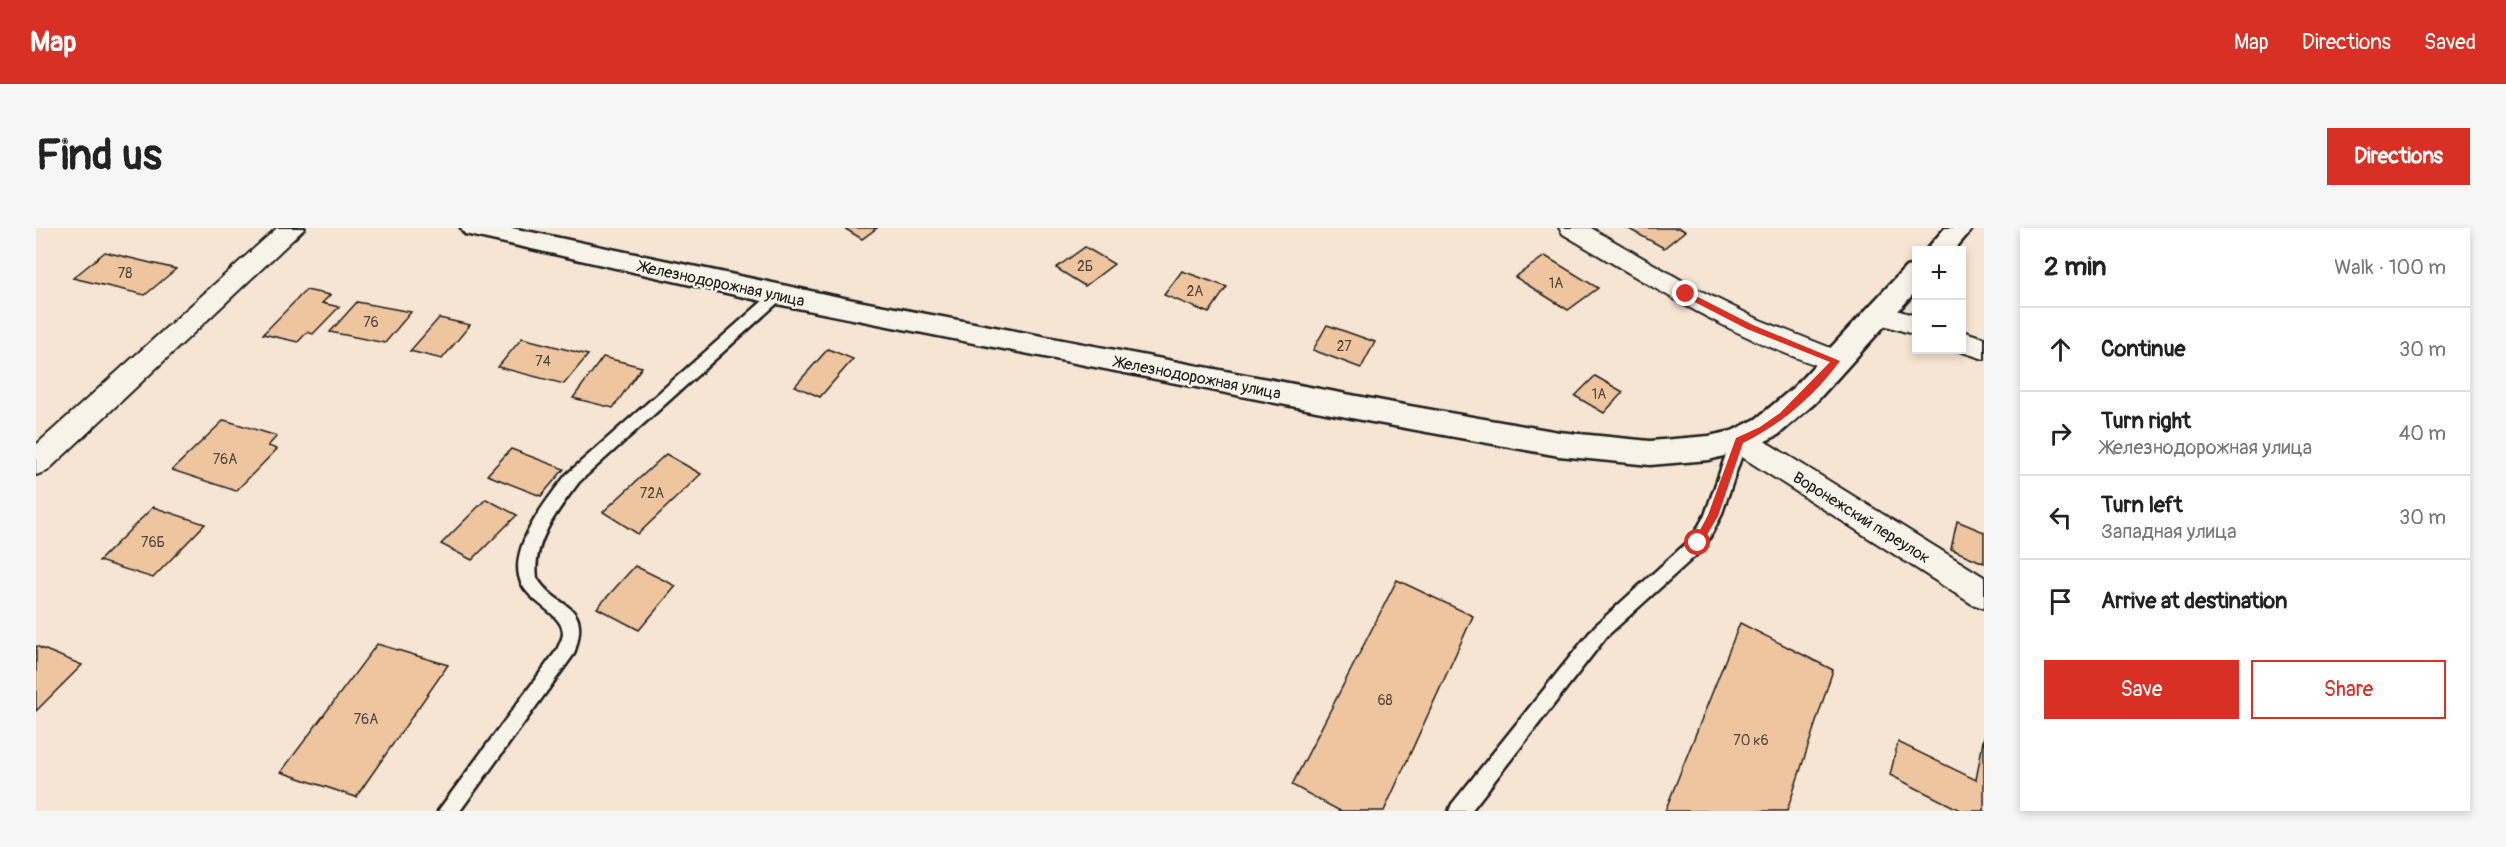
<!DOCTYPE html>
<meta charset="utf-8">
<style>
body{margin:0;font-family:Pangolin,sans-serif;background:#f6f6f6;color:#222}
.controls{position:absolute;right:18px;top:18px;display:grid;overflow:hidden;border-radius:0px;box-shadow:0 3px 9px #0003}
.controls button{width:54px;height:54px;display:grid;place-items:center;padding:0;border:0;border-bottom:2px solid #e0e0e0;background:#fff;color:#222;font:30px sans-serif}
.stop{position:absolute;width:18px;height:18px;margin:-14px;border:4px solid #d93025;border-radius:50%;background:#fff}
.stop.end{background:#d93025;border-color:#fff;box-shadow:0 2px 6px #0008}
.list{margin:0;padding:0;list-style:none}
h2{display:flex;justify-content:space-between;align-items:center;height:78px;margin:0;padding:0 24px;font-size:26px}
h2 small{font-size:20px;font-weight:400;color:#767676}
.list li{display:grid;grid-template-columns:39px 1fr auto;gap:18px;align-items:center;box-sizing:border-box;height:84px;padding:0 24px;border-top:2px solid #e0e0e0}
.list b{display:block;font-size:22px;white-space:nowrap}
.list p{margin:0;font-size:20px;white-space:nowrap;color:#767676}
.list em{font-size:20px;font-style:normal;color:#767676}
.actions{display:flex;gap:12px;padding:18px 24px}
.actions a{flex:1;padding:14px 0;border:2px solid #d93025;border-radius:0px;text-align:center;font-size:21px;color:#d93025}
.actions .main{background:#d93025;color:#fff}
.icon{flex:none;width:33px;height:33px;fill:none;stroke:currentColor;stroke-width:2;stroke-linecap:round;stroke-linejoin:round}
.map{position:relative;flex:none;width:1948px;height:583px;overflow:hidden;border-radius:0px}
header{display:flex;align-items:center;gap:36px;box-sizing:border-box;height:84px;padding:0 30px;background:#d93025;color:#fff}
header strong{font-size:28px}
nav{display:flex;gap:33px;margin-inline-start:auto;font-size:21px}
.intro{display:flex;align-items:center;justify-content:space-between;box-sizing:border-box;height:144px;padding:0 36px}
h1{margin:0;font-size:42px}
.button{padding:15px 27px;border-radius:0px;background:#d93025;color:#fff;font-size:21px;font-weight:700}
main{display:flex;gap:36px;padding:0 36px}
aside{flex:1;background:#fff;border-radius:0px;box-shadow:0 3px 9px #0003}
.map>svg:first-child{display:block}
.building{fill:#efc59f;stroke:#1c1c1c;stroke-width:1.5}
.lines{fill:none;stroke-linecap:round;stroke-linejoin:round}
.lane-casing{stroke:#1c1c1c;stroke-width:5}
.street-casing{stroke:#1c1c1c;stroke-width:4}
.secondary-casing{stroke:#1c1c1c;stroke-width:5}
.lane{fill:#f7f3e8;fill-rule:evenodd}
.street{fill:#f7f3e8;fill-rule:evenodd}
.secondary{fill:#f7f3e8;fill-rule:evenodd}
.route{fill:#d93025}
.labels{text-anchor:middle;stroke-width:5;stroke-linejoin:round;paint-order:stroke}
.number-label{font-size:14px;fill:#51463d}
.street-label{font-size:16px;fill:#1c1c1c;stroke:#f7f3e8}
</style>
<header>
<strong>Map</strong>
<nav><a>Map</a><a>Directions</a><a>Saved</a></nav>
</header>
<div class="intro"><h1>Find us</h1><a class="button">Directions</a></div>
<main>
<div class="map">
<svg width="1948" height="583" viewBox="0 0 1948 583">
<rect width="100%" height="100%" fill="#f5e5d2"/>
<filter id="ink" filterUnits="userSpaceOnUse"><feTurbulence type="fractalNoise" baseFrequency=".0167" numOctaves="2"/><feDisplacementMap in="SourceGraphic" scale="12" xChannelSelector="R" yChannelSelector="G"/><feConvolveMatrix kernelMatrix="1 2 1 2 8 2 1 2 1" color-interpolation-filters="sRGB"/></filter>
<g filter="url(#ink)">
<path class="building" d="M808,0H841L826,11Z
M1591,0H1643L1649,3L1628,20Z
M1049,19L1078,36L1049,58L1020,40Z
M69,24L140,41L109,67L37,50Z
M1509,28L1562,60L1532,82L1479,49Z
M1146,43L1191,59L1173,85L1128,67Z
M270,62L294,67L286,75L303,79L277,106L271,104L262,114L227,106Z
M321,74L375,84L349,115L294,104Z
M403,90L434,97L406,131L374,123Z
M1291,97L1339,114L1325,140L1277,122Z
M486,110L552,127L528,156L462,139Z
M792,121L817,131L784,169L759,158Z
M567,129L606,139L577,180L537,170Z
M1559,148L1587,164L1568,185L1539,168Z
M188,192L241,208L232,218L241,221L200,263L136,242Z
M475,221L528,241L505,268L451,247Z
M630,226L665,246L602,306L567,284Z
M450,271L481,287L436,332L405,316Z
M117,279L169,296L117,350L63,333Z
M1921,293L1948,304V335L1915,321Z
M599,338L640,358L603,402L561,380Z
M1361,352L1437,388L1348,583H1304L1256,557Z
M1704,395L1797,442L1751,583H1629Z
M341,416L412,437L320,569L245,544Z
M0,418L46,437L0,483Z
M1948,508V583H1926L1854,547L1862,514L1940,552Z"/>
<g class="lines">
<g class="lane-casing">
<path id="lane" d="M742,62L747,64L749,67L747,70L543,254C522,282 496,314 501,350C523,385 556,372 538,426L424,583H402L521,422C523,417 527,410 527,405C527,384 488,374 483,348C476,315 512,270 531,246L737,64Z
M1703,206L1709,208L1711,212L1685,288L1668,320L1571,408L1435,583H1413L1416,576L1559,398L1656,310L1669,287L1695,212L1697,208Z"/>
</g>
<g class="street-casing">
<path id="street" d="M241,0H269L11,243L0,247V217Z
M1523,0H1555L1659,60L1724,92L1810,126L1814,133L1810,140L1800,143C1702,114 1614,57 1527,6Z
M1844,77L1880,88V107L1834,93L1830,86L1834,79Z
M1926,103L1948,110V131L1920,122H1926Z
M1703,201L1714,204L1948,349V380L1936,376L1692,220L1688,212L1692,204Z"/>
</g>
<g class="secondary-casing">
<path id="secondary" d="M425,0H476L822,73L1368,177L1523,204L1614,213L1673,208L1696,203L1720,191L1758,159L1870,39L1880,37V63L1779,175L1742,207L1713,221L1673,232L1614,237L1523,228L1336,194L726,73L429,6Z
M1909,0H1937L1918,22H1890Z"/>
</g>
<use href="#lane" class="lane"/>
<use href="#street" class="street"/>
<use href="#secondary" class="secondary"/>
</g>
</g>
<path class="route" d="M1650,63L1717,97L1804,133C1779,167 1746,196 1707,215L1682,288L1665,317L1662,319L1657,315L1672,287L1700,210L1724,199L1744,185L1794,134L1711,101L1647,68L1645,66Z"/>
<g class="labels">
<g class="number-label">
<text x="1049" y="43">2Б</text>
<text x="89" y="50">78</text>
<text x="1520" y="60">1А</text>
<text x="1159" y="68">2А</text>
<text x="335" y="99">76</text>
<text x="1308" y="123">27</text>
<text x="507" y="138">74</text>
<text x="1563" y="171">1А</text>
<text x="189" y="236">76А</text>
<text x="616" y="270">72А</text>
<text x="117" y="319">76Б</text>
<text x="1349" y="477">68</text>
<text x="330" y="496">76А</text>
<text x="1715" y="517">70 к6</text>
</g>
<g class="street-label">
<text transform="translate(686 55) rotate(12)" y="6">Железнодорожная улица</text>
<text transform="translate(1162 149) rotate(11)" y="6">Железнодорожная улица</text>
<text transform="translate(1826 289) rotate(32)" y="6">Воронежский переулок</text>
</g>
</g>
</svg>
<div class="controls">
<button>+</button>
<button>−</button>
</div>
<div class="stop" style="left:1662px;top:315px"></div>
<div class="stop end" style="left:1650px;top:66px"></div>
</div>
<aside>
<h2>2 min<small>Walk · 100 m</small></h2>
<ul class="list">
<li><svg class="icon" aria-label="ahead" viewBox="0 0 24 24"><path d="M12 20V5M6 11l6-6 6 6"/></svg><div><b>Continue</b></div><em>30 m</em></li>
<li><svg class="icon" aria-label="right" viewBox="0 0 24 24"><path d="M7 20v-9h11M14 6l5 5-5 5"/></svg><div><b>Turn right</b><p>Железнодорожная улица</p></div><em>40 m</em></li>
<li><svg class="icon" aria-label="left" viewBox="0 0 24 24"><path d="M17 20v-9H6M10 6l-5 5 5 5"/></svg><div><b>Turn left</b><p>Западная улица</p></div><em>30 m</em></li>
<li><svg class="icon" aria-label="arrive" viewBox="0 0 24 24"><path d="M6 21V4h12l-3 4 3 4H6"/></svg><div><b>Arrive at destination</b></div></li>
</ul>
<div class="actions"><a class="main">Save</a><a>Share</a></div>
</aside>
</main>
